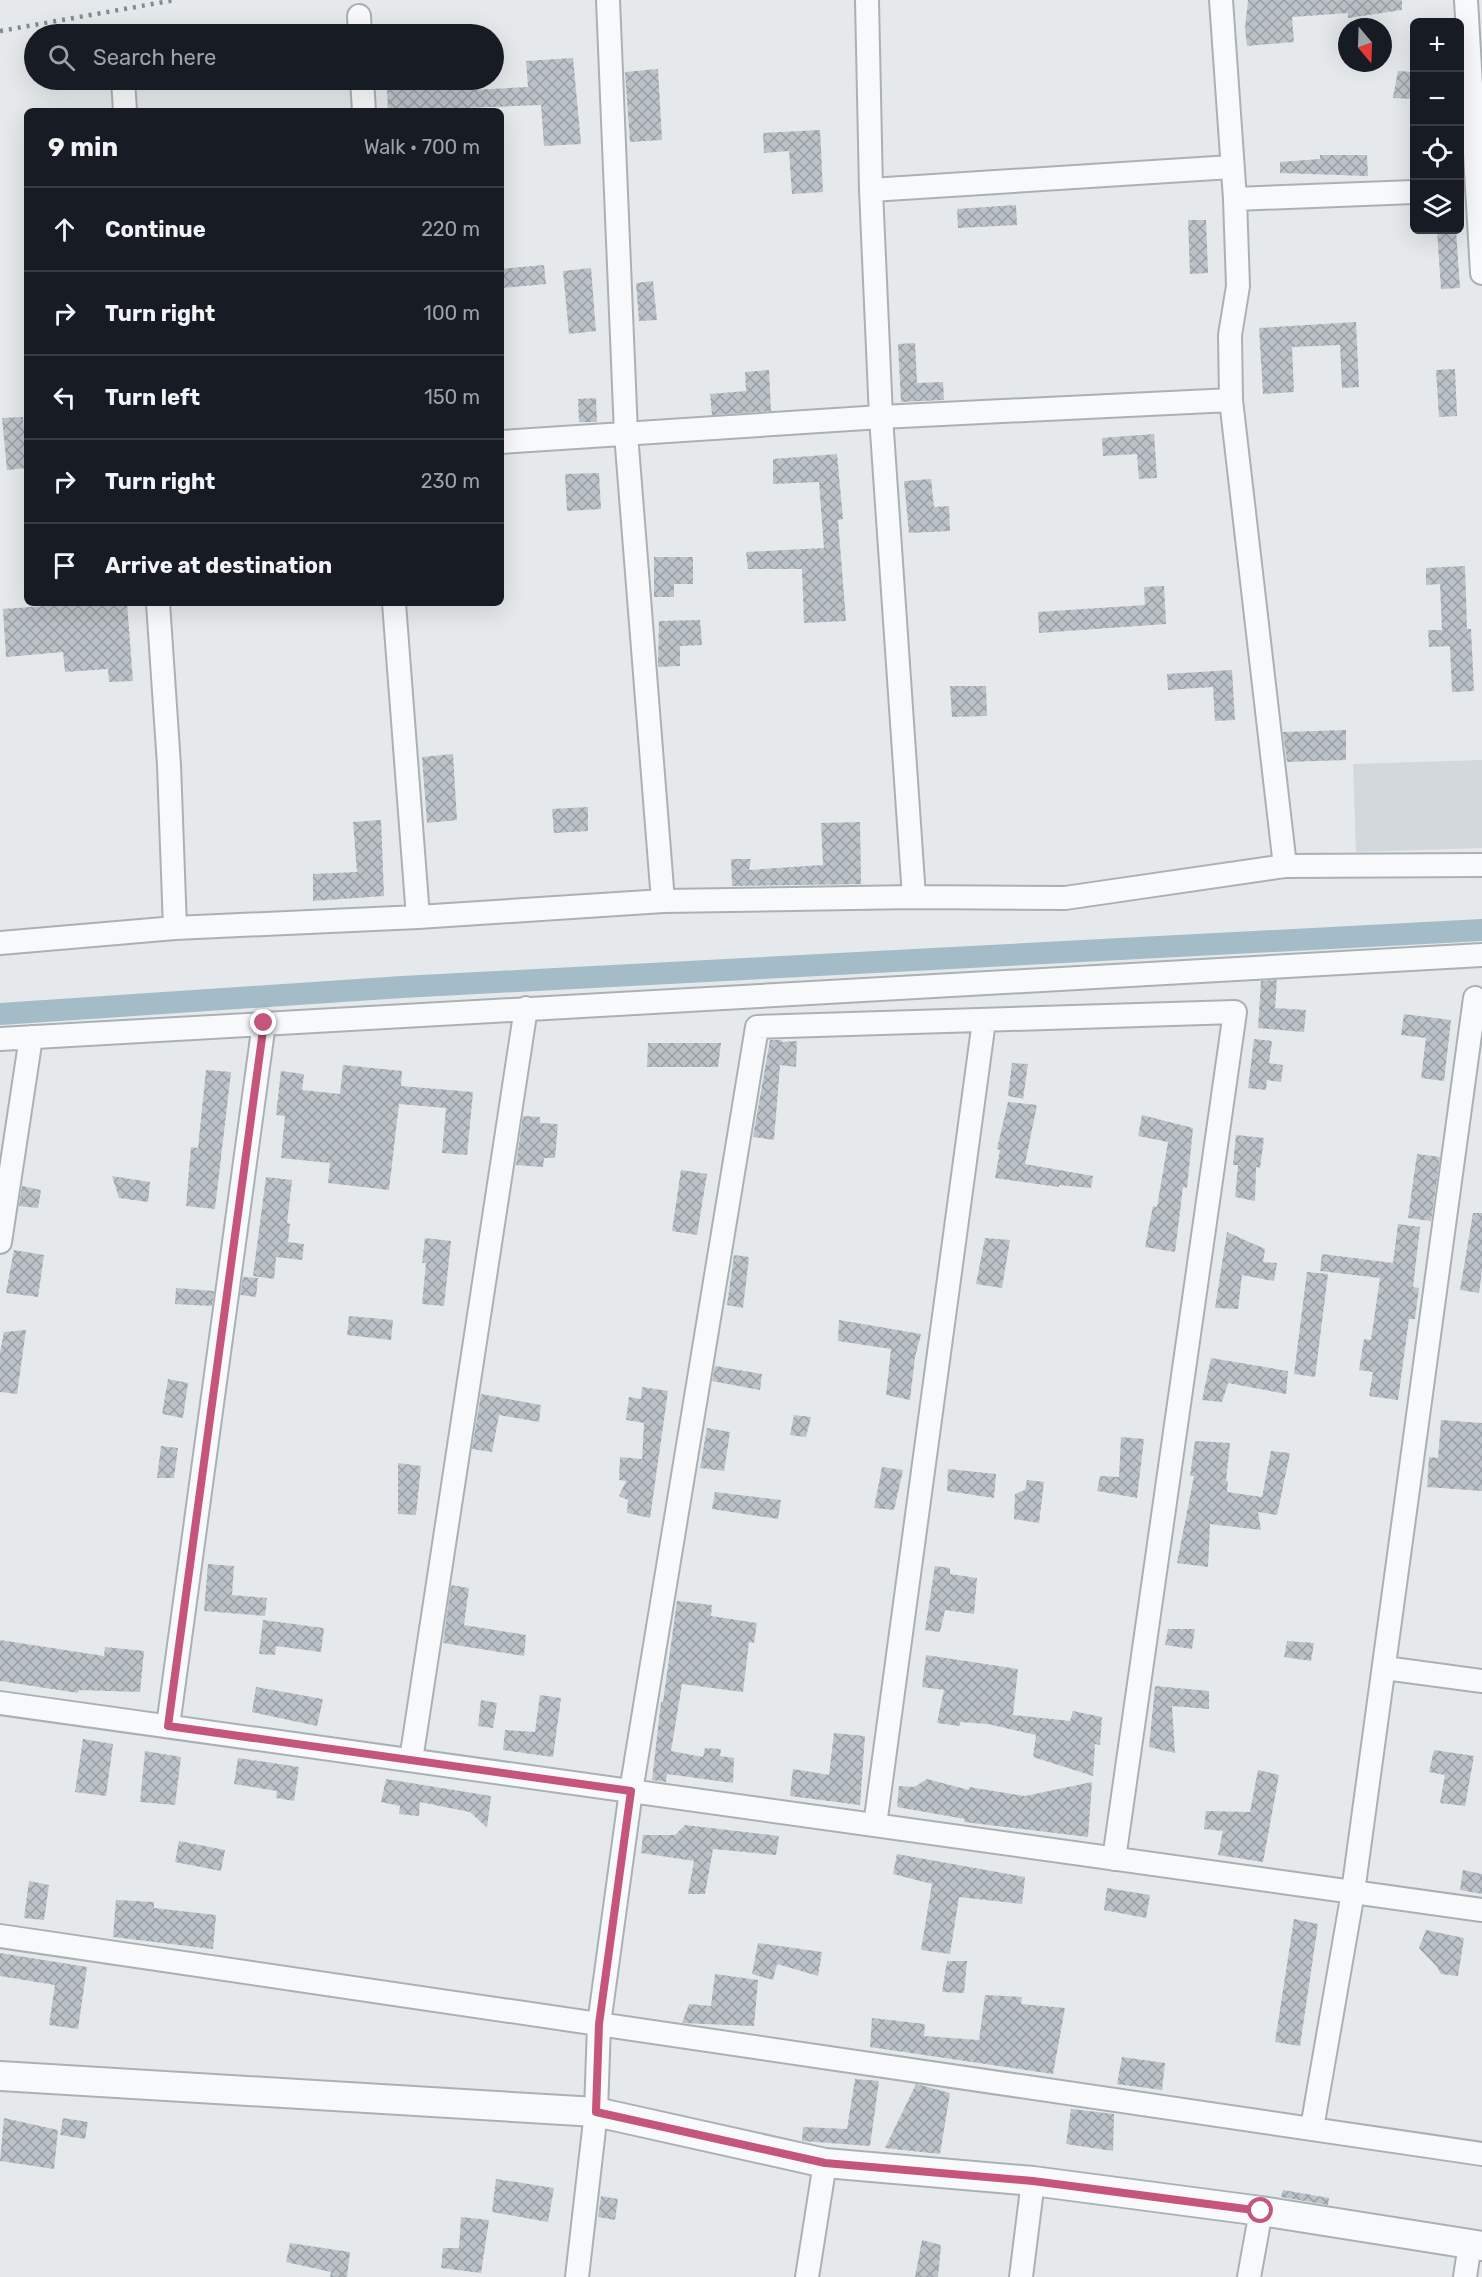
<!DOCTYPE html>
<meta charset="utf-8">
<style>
body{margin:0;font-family:Rubik,sans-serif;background:#20242c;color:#f1f3f6}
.controls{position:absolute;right:18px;top:18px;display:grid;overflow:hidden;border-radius:9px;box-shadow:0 6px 24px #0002}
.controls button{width:54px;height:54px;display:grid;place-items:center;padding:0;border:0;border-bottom:2px solid #363941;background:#171b24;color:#f1f3f6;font:30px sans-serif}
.compass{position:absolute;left:1338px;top:18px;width:54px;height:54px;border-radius:50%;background:#171b24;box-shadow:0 6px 24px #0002;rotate:161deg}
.stop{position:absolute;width:18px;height:18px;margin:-14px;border:4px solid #c5557b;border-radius:50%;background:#fff}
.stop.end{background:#c5557b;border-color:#fff;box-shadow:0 2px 6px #0008}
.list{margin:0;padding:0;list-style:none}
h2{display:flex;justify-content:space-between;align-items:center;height:78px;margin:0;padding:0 24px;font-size:26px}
h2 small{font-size:20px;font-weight:400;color:#9ea1a6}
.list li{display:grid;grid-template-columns:39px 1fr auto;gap:18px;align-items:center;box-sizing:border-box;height:84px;padding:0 24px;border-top:2px solid #363941}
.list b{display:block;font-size:22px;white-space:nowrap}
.list em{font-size:20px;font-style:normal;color:#9ea1a6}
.icon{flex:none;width:33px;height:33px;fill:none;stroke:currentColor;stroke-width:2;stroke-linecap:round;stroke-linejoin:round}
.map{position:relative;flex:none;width:1482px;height:2277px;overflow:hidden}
.search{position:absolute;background:#171b24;box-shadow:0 6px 24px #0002;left:24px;top:24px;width:480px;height:66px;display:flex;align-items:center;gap:15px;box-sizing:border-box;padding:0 21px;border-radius:33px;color:#9ea1a6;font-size:22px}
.panel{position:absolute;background:#171b24;box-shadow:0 6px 24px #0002;left:24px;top:108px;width:480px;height:498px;border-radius:9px}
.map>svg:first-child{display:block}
.built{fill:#d3d8dd}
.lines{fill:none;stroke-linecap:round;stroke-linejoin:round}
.canal{stroke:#a3bcc8;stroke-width:22}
.building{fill:url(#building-cross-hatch)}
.minor-casing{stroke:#aab1b5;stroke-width:26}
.tertiary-casing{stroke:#aab1b5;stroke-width:32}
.minor{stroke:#f7f9fa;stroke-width:22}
.tertiary{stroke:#f7f9fa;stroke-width:28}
.rail{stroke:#7f8b94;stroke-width:4.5;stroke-dasharray:3 6;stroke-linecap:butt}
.route{stroke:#c5557b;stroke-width:8}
</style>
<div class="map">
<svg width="1482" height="2277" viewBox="0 0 1482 2277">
<defs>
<pattern id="building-cross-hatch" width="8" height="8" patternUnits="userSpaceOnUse" patternTransform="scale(1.5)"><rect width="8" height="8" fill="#bcc3c8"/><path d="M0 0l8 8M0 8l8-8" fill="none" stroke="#999fa4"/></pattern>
</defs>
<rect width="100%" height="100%" fill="#e5e9eb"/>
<path class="built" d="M1482,760V848L1356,852L1353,764Z"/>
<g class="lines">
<path class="canal" d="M0,1014L402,987L1482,930"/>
</g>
<path class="building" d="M1248,0H1402V10L1348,18V13L1292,17L1294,42L1247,46L1245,28Z
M573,58L581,144L544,146L541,105L388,111L387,90L472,85L473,90L528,87L526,61Z
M658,69L662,140L630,142L625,72Z
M1398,71L1414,72V99L1393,98Z
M820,130L823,192L792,194L789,151L764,153L763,133Z
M1320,155H1367L1368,176L1280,173V162L1320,159Z
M1016,205L1017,225L958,228L957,209Z
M1188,220H1206L1208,273L1190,274Z
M1437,230H1456L1460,288L1441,289Z
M544,265L546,284L501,288V269Z
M591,268L596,331L569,334L563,271Z
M653,281L657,320L639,321L636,283Z
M1356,322L1359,387L1342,388L1340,345L1292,347L1294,392L1263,394L1259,328Z
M915,343L917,383L943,382L944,400L901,402L898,344Z
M1455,369L1457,416L1439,417L1436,370Z
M769,370L771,411L712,415L710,394L746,391L745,372Z
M596,398L597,422H579L578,399Z
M23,417L27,468L7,470L2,418Z
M1154,434L1157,478L1139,479L1137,454L1103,456L1102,438Z
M837,454L843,519L838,520L846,621L804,623L802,569H748L746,552L824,548L819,482L773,484V459Z
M599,473L601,509L567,511L565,474Z
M931,479L934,507L949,506L950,531L909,533L904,481Z
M654,557H693V584H674V597H654Z
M1465,566L1467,629H1471L1474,691L1452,692L1450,646L1429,647L1428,630H1442L1440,584L1426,585V568Z
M1164,586L1166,624L1039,633L1038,612L1145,605L1144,587Z
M58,603H127L133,681L109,682L108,669L65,672L63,652L6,657L3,609L58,605Z
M700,620L702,645L680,646V666L658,667L659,621Z
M1232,670L1235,720L1215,721L1213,687L1168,690L1167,674Z
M950,686H986L987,716L952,717Z
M1346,730V760L1287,762L1283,732Z
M453,754L457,820L427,823L422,757Z
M588,807V831L554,833L552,809Z
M381,820L384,896L313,901V874L357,872L353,822Z
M860,822L861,884L732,886L731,859H751L749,870L823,865L821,823Z
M1277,980L1275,1008L1306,1010L1304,1032L1258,1028L1261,981Z
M1404,1014L1451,1020L1444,1081L1421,1078L1426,1038L1401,1035Z
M1254,1039L1272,1041L1269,1063L1283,1065L1281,1082L1267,1080L1266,1090L1248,1088Z
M770,1040H782L781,1042L797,1041L796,1067L780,1065L774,1140L753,1137Z
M648,1043H721L718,1067H647Z
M1012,1063L1028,1064L1023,1099L1008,1096Z
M343,1065L402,1071L401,1086L473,1092L467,1155L442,1153L446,1108L399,1104L389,1190L328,1183L330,1163L281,1158L285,1116L276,1115L281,1071L304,1074L302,1090L340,1094Z
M206,1070L231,1072L215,1209L186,1206L191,1147L198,1148Z
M1008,1102L1037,1105L1025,1164L1093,1176L1091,1188L1059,1185V1187L995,1178L1000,1150L997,1149Z
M1142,1115L1193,1128L1187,1188L1183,1187L1175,1252L1145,1247L1153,1206L1157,1207L1168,1142L1138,1136Z
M523,1116L540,1117V1123L558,1124L555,1158H544L543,1167L516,1165Z
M1236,1135L1264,1138L1260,1168L1256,1167L1255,1201L1235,1197L1238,1165H1233Z
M1417,1154L1440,1157L1431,1221L1408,1218Z
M681,1170L707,1174L697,1235L672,1231Z
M112,1176L150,1182L148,1202L119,1198Z
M266,1177L292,1180L287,1223L290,1224L288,1242L304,1244L302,1260L276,1257L274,1279L253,1276Z
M22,1186L41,1190L38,1208L19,1206Z
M1473,1213H1482V1271L1479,1293L1460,1290Z
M1398,1224L1420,1227L1413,1287L1419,1288L1415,1319H1409L1398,1400L1369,1396L1373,1372L1359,1370L1364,1339L1371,1340L1380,1278L1320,1271L1322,1254L1393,1263Z
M1227,1232L1265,1249L1263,1262L1277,1263L1274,1281L1242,1275L1238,1309L1215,1308Z
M425,1238L451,1241L444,1306L422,1304L426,1263H422Z
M985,1238L1010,1240L1002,1288L976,1284Z
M14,1250L44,1255L38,1297L6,1293Z
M734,1255L749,1257L743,1308L727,1305Z
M1307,1272L1328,1274L1315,1377L1294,1374Z
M243,1277L258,1278L256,1297L240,1295Z
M176,1288L214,1291L212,1306L175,1304Z
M349,1316L393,1320L391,1340L347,1335Z
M839,1320L921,1334L915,1357L910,1400L886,1395L891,1349L838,1341Z
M26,1330L17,1394L0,1392V1353L4,1332Z
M1211,1358L1288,1371L1286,1394L1228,1383L1222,1402L1202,1400Z
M715,1366L762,1374L760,1390L712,1381Z
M168,1379L188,1383L183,1418L162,1414Z
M642,1387L668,1391L650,1518L627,1513L628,1500L619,1496L626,1481L619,1480L620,1457L642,1459L644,1423L626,1420L629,1397L641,1399Z
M481,1394L541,1405L539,1422L499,1415L492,1452L472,1449Z
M794,1415L811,1417L806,1437L790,1435Z
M1441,1420L1482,1423V1491L1427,1487L1429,1457L1438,1458Z
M707,1428L730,1432L724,1471L700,1468Z
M1121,1437L1144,1439L1137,1498L1097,1491L1100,1476L1119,1477Z
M1195,1441L1230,1443L1226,1481H1228L1227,1492L1262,1497L1271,1451L1290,1453L1277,1515L1258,1512L1261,1530L1210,1524L1208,1567L1177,1563L1194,1476H1190Z
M161,1446L178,1448L174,1478H157Z
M398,1463L421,1466L416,1515L398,1514Z
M882,1467L903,1470L894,1510L874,1508Z
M948,1469L996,1474L994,1498L947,1491Z
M1027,1480L1044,1482L1039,1523L1014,1519L1015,1494L1025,1490Z
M715,1492L781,1500L778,1519L712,1509Z
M208,1564L234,1566L232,1595L267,1598L265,1616L204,1611Z
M935,1566L950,1568V1574L977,1578L974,1614L945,1610L940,1632L925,1630Z
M451,1585L469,1588L464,1625L526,1635L524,1656L443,1643Z
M677,1601L712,1605L711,1616L757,1623L754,1643L749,1642L743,1692L682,1684L671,1751L703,1757L705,1748L721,1749L720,1756L734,1758L733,1783L667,1774L666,1782L652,1780L661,1702H663Z
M263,1620L324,1628L321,1652L276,1646L275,1655L259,1654Z
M1168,1629H1195L1192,1649L1165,1645Z
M0,1640L104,1656L105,1647L144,1651L140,1692L79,1690L78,1693L0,1681Z
M1287,1641L1314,1643L1311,1661L1284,1657Z
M926,1655L1018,1669L1013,1715L1070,1721L1073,1711L1102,1717L1100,1745L1095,1744L1093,1776L1033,1757L1036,1735L988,1724L960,1722V1726L937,1723L944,1690L922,1687Z
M1155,1686L1209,1691V1709L1172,1706L1175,1753L1149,1747Z
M256,1687L323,1699L317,1726L252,1712Z
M540,1695L561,1698L553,1757L503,1750L505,1730L535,1732Z
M481,1700L497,1703L493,1728L478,1726Z
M834,1733L865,1736L860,1805L790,1796L793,1769L829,1775Z
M83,1739L113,1744L106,1796L75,1792Z
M1434,1750L1474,1756L1465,1806L1440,1803L1445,1775L1429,1772Z
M145,1751L181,1757L175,1805L140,1802Z
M238,1758L299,1767L294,1801L276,1798L277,1791L234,1784Z
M1258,1770L1279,1775L1263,1862L1218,1855L1223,1831L1204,1829L1206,1811L1250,1812Z
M386,1779L491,1796L487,1828L470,1812L420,1802L419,1816L399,1814L400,1806L381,1802Z
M927,1779L969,1790V1787L1025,1796L1092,1782L1088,1837L964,1822L965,1819L897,1807L899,1786L914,1787Z
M685,1825L779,1836L776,1855L713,1849L705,1894H688L694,1861L641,1853L643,1835H675Z
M179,1841L225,1850L221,1871L175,1862Z
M897,1854L1025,1877L1022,1904L959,1897L950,1954L921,1950L932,1884L893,1874Z
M1463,1870L1482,1874V1894L1460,1890Z
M29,1881L49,1885L44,1920L24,1918Z
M1107,1888L1150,1895L1146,1918L1104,1910Z
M116,1900L154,1902V1908L216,1915L213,1949L113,1937Z
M1294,1919L1318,1924L1300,2046L1275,2042Z
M1426,1930L1464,1938L1458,1976L1441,1974L1437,1967L1419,1948Z
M758,1943L822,1952L818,1976L777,1964L773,1980L752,1974Z
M0,1953L87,1967L78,2029L49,2025L55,1985L0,1976Z
M947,1961H967L964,1993L942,1992Z
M715,1974L758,1980L754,2026L682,2023L689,2004L711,2006Z
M985,1995L1022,1997L1021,2004L1065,2008L1053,2074L870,2047L872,2018L925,2024L924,2036L979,2040Z
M1122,2057L1165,2063L1162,2090L1117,2084Z
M855,2079L879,2081L870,2146L802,2141L803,2127L847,2129Z
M916,2084L950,2093L940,2154L885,2148Z
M1071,2109L1114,2114L1113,2151L1066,2144Z
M4,2118L58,2130L54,2169L0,2161Z
M63,2118L88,2122L85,2139L60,2135Z
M496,2179L554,2188L548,2222L492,2212Z
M1283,2190L1329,2198L1328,2205L1281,2197Z
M601,2196L618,2199L615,2220L598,2217Z
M461,2217L489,2220L481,2273L441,2268L443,2248H459Z
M922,2240L941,2245L938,2277H915Z
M290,2243L350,2252L347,2277H330L331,2272L286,2262Z"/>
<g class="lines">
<g class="minor-casing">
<path id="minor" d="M608,0L626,434L663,901
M867,0L871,190L881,417L914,897
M1221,0L1235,199L1238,286L1230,335L1231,400L1285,866
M1466,0L1482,273
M359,16L360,34
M123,80L125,111
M362,80L364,111
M871,190L1231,167
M1235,199L1414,192
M501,442L881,417L1231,400
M158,603L169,765L175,928
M394,603L418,917
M0,943L175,928L418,917L663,901L914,897L1065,898L1285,866L1482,865
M0,1039L1482,955
M0,1242L31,1037
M1385,1668L1482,1681
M0,1703L1482,1910
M168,1726L264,1023
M411,1760L526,1008
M875,1825L984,1021
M0,1936L1482,2154
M1312,2128L1353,1892L1475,998
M577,2277L596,2112L599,2024L631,1791L757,1027L1235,1012L1114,1859
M807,2277L825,2163
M1021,2277L1033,2181
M1249,2277L1261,2211
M1465,2277L1470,2244"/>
</g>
<g class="tertiary-casing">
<path id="tertiary" d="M0,2076L596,2112L825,2163L1033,2181L1261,2211L1482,2246"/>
</g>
<use href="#minor" class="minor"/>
<use href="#tertiary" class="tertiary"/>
<path class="rail" d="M0,31L175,0"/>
</g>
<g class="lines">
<path class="route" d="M264,1023L168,1726L631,1791L599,2024L596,2112L825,2163L1033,2181L1261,2211"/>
</g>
</svg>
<div class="controls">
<button>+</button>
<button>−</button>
<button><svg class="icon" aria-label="locate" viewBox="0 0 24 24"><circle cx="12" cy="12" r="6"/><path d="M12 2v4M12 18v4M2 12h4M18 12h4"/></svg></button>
<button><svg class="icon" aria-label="layers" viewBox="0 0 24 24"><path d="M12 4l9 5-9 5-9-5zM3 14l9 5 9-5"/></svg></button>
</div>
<svg class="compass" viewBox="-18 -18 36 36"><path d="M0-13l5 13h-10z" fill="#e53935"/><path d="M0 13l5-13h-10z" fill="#9ea1a6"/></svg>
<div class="stop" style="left:1261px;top:2211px"></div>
<div class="stop end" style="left:264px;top:1023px"></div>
<div class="search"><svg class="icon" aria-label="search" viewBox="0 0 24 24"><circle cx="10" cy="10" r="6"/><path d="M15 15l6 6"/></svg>Search here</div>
<section class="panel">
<h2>9 min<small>Walk · 700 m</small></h2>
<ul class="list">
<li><svg class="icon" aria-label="ahead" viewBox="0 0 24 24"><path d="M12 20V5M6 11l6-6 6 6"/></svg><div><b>Continue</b></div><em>220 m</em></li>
<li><svg class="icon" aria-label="right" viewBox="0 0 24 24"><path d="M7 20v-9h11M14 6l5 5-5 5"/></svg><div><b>Turn right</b></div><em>100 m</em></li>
<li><svg class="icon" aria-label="left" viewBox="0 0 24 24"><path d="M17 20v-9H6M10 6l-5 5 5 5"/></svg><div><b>Turn left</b></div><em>150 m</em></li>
<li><svg class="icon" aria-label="right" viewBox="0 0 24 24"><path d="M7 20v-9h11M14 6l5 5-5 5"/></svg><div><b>Turn right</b></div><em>230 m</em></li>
<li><svg class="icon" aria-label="arrive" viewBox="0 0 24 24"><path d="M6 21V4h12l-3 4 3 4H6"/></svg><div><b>Arrive at destination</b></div></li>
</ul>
</section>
</div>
